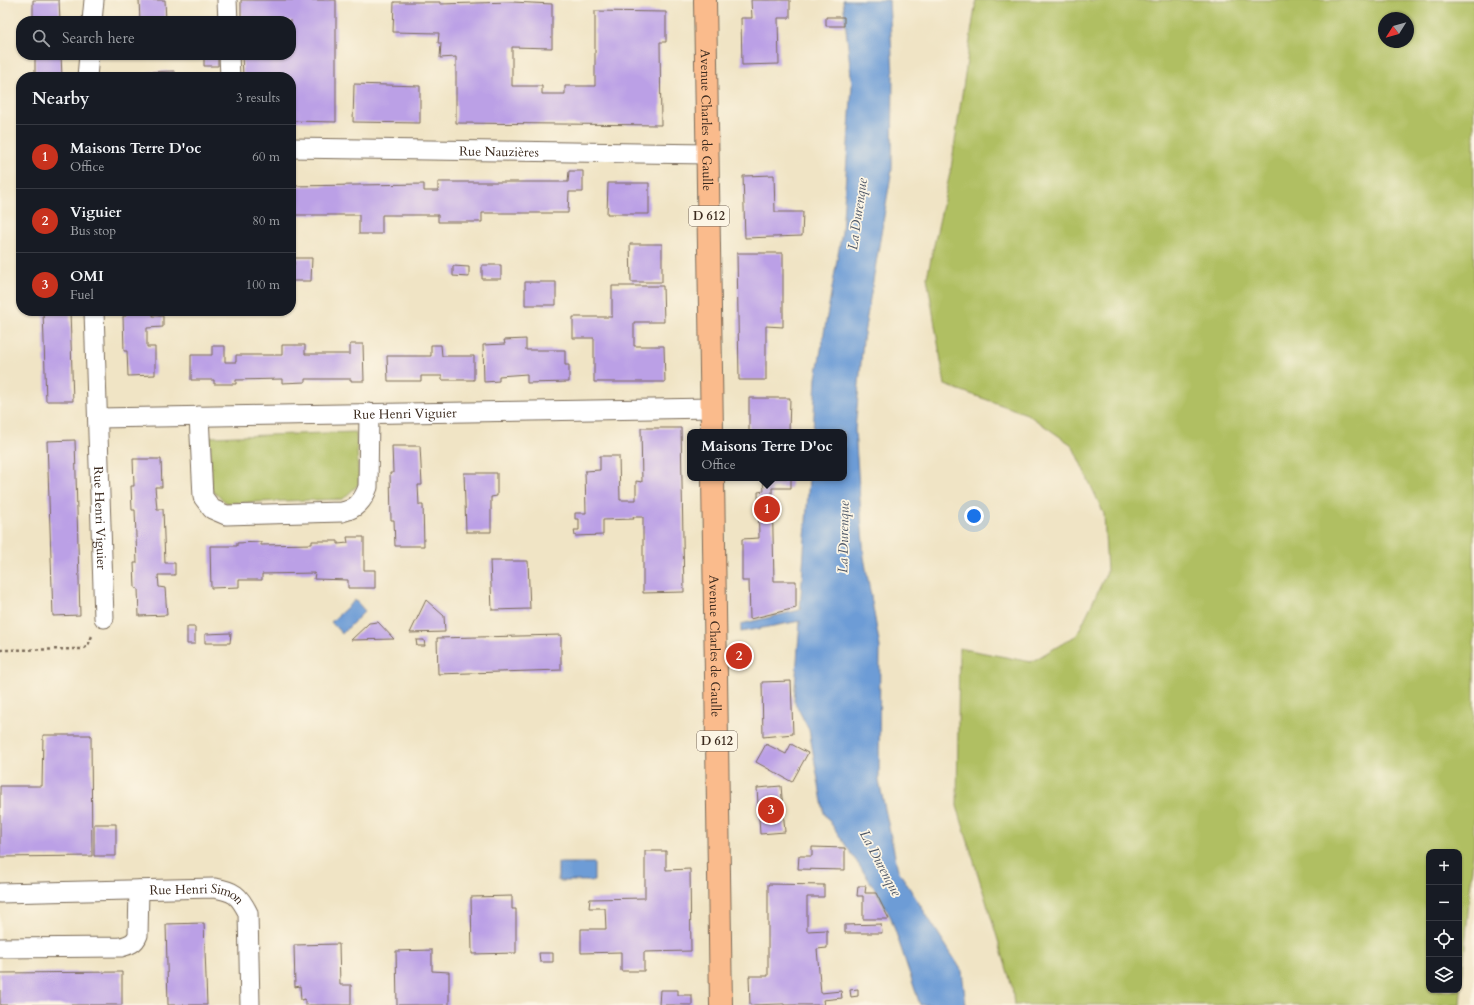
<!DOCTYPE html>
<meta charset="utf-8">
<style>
body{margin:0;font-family:Cardo,serif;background:#242831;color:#f1f3f6}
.controls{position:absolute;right:12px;bottom:12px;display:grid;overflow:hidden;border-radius:8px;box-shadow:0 1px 3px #0004}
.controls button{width:36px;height:36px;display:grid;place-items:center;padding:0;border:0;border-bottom:1px solid #363941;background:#171b24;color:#f1f3f6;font:20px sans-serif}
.compass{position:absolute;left:1378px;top:12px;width:36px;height:36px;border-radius:50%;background:#171b24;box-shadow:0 1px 3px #0004;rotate:233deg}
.you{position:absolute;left:974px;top:516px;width:14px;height:14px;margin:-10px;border:3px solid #fff;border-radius:50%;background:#1a73e8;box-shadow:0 0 0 6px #1a73e833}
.badge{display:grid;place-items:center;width:26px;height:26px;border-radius:50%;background:#c8321e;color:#fff;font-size:13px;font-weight:700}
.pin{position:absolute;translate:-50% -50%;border:2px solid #fff;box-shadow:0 1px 4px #0006}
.popup{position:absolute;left:687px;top:429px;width:160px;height:52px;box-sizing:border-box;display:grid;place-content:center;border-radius:8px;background:#171b24;filter:drop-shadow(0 1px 3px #0005);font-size:13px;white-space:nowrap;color:#9ea1a6}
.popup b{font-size:15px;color:#f1f3f6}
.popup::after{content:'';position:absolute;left:50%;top:100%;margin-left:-8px;border:8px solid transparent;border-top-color:#171b24}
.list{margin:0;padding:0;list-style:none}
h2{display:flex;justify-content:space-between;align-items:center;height:52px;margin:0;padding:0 16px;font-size:17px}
h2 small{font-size:13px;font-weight:400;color:#9ea1a6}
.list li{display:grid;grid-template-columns:26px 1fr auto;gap:12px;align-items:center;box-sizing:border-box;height:64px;padding:0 16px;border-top:1px solid #363941}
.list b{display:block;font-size:15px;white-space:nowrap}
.list p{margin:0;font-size:13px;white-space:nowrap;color:#9ea1a6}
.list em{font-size:13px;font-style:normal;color:#9ea1a6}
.icon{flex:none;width:22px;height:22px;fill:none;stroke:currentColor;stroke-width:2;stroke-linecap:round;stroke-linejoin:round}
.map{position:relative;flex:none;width:1474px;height:1005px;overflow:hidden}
.search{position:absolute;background:#171b24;box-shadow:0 1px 3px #0004;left:16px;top:16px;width:280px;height:44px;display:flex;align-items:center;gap:10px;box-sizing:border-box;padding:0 14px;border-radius:16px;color:#9ea1a6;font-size:15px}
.panel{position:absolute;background:#171b24;box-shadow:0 1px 3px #0004;left:16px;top:72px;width:280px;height:244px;border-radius:16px}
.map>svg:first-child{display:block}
.green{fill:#b0bf62;stroke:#767440;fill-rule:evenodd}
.water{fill:#6d9cd6;stroke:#54637a}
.building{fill:#bba0e6}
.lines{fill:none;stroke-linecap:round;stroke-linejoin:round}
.minor-casing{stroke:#7a6b58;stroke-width:21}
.primary-casing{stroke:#7a6b58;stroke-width:24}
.path{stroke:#7a6b58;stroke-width:2.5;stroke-dasharray:3 3;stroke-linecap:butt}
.minor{stroke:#fff;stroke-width:19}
.primary{stroke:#fabb8c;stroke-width:22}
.labels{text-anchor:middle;stroke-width:3.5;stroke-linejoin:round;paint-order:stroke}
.shield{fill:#fcf5e5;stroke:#75675a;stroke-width:1}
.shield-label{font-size:12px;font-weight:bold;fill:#3b2a1e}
.street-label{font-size:13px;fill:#3b2a1e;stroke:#fcf5e5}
.water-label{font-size:14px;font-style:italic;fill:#4f5868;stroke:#fcf5e5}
</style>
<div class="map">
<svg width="1474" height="1005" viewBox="0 0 1474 1005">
<rect width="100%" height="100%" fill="#fcf5e5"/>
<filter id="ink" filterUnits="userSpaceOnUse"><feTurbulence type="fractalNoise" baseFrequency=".025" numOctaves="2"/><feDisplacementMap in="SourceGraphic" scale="8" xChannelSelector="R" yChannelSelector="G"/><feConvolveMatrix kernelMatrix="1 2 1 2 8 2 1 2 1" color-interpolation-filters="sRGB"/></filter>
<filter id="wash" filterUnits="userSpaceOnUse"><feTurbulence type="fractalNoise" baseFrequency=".012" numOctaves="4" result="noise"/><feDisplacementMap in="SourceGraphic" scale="16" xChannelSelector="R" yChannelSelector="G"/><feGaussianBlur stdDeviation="0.9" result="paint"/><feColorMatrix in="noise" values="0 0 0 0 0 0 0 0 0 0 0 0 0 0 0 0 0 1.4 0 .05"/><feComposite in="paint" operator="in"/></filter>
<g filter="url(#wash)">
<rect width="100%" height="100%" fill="#f0e4c5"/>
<path class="green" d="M976,0H1474V845L1460,1005H1014L1012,986L957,806L959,648L1031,662L1077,635L1107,572L1104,514L1072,445L1027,414L945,385L927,277L951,168ZM1384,18H1408V42H1384ZM1429,852H1459V990H1429Z
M356,432L359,484L343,499L227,503L212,491L210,437Z"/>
<path class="water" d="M843,0H889L893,74L892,169L863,340L855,430L864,557L880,647L879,781L898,870L962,971L966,1005H920L891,918L877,892L824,813L809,730L794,701L800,621L741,632V624L800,610L809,478H844V432H813L816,378L842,232L852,85Z
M355,600L365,611L342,634L331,622Z
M558,863H594V881H558Z"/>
<g id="blocks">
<path class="building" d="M33,0H59L60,21H33Z
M139,0H165L166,21H140Z
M241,0H336V122L291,121V77H243L242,55H291V21H241Z
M751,0H790V18H778L779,64L742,65L741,18H752Z
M394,2H440V4L512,2L552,4V48L512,47V86H542V94H565V86H595V11L666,12V42H660L661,125L456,123V57L440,58L441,43H438L439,33L393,32Z
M826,17H844V26H826Z
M35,55H61L62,77H35Z
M204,55H218V66H204Z
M174,71V77H148V72Z
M354,84L420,86V123L353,122Z
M569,171H583V192H569L568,213H482V222H438V215H382V234H359V215H294L293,226H291V186L424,184V191H438V182H568Z
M774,175L775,212H803L802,236L745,238L743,176Z
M608,183H649V214H607Z
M630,244H662V282H631Z
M737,253H783V327L766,326V380H739Z
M294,258H312L311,281H291V265H294Z
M482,265H501V279H482Z
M453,266L469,267V277L453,276Z
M525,282H556V305H525Z
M612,286H663L664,322H634V346H664L665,382H594V338H573V317H612Z
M43,311H70L73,401H46Z
M126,311H153V316H163V327L147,328V347H155V375L128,376L127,351H124L123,316H126Z
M526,339V350H565V365H569V382L527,383V374L499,376V381L484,382L483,345L505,344L504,340Z
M350,344H363L364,381H351V379H305V382L282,383V379L236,380V384H214V380H191V355H212V346H225V362H236V355H282V345H305V354H350Z
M431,345H441L442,356H474V380H442V376H421V381H388L387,356H431Z
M749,398H790L789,432H749Z
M641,428H681L684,592L643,593V517H633L634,519L603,520V535L575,536L574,530H579V519H575V513H586L585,471L600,470V456H619L620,500H636V481L642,482Z
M75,440L80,615L53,616L47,441Z
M392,446H420L422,485H418L419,505H423L424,546H395L394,520H391L390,473H393Z
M133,459H161L162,487H155L157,509H163L165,563H175V575H158L159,587L165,588L167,615L139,616L138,589L135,588L134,563H137L135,510H132L131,486H134Z
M464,473H497V496L491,497V532H466Z
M763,478H791V488H772L774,581H796V608L750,619L749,581H742V539L759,538L758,492L764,491Z
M347,537H364V570H375V588H348V580L314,579L315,573L262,574V580H239V587L211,588L210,546H237V543L261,542V545L312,544V541H338V544L348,543Z
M490,561H528L530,609L492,610Z
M426,600L444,616L445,632L410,633Z
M378,622L394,639L351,640L369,623Z
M187,627H195V644H187Z
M231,633L230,643H205V634Z
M561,635V670L438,674L437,638Z
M416,640H424L425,646H417Z
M791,681L793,734L763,737L762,682Z
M43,735H91L92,856L0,857V786H42Z
M766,744L786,754L791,744L808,753L792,782L756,762Z
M781,786L785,832L760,834L757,788Z
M94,824H116V856H94Z
M812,847L845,848V870L798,869L799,856H812Z
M645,851H666V870L690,869L691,951L644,952V971H621V952L581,953V929H606L605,908H589L590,899L645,898Z
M768,884L824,885V897H807V931L827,930V948L817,949L821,993L841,991L842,998L823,1000L824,1005H784V1004L750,1005L749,976H768Z
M858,886H866L865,893H876L889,919H863V896H857Z
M512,896V909H516V953L472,954L471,897Z
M204,923L207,1005H168L166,924Z
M881,924L882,933H845V925Z
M339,944L340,985H351V1005H305V999L301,1000L300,986L295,987L294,945Z
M432,950V971L449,972V1005H397L396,951Z
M539,953H553V962H540Z
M122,972V1005H0V973Z
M858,989V996L851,997L850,990Z
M660,990H678V995H692V1005H659Z"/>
</g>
</g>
<g filter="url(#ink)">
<use href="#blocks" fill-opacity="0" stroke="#7a6b58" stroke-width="1"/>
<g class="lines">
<g class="minor-casing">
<g id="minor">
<path d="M227,0L228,21"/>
<path d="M92,21L94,0"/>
<path d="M229,55L230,77"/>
<path d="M87,77L89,55"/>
<path id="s1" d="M291,148L708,154"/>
<path id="s2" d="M94,311L104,618"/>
<path d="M199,416L203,497L212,509L226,515L342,512C356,509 363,501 368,487L369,413"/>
<path id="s3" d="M98,418L712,408"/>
<path id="s4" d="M0,893L214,888C234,891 239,895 248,913L250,1005"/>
<path d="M0,948L121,947C129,945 135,943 138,935L139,890"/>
</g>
</g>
<g class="primary-casing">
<g id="primary">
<path id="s5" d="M705,0L712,432"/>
<path id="s6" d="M713,478L721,1005"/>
</g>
</g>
<path class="path" d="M0,650L82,649C89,647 89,642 92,636"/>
<use href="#minor" class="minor"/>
<use href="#primary" class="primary"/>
</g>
</g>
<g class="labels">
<g class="shield">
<rect x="689" y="206" width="40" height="20" rx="3"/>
<rect x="697" y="731" width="40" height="20" rx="3"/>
</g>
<g class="shield-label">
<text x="709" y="220">D 612</text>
<text x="717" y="745">D 612</text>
</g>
<g class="street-label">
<text dy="5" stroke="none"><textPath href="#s5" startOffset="120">Avenue Charles de Gaulle</textPath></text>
<text dy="5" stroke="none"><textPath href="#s1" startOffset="208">Rue Nauzières</textPath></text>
<text dy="5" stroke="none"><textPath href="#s3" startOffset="307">Rue Henri Viguier</textPath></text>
<text dy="5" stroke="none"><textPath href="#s2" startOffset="207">Rue Henri Viguier</textPath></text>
<text dy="5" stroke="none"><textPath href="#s6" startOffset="168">Avenue Charles de Gaulle</textPath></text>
<text dy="5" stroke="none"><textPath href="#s4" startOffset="198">Rue Henri Simon</textPath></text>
</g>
<g class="water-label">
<text transform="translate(857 214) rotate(-82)" y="5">La Durenque</text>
<text transform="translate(843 537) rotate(-89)" y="5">La Durenque</text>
<text transform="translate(881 863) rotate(62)" y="5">La Durenque</text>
</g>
</g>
</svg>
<div class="controls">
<button>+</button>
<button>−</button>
<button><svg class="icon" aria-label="locate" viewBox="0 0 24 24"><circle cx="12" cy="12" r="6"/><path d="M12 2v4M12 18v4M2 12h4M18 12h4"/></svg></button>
<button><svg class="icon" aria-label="layers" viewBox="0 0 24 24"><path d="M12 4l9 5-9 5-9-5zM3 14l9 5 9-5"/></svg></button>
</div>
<svg class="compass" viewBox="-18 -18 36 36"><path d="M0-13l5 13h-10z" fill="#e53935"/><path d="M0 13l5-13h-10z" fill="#9ea1a6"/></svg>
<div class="you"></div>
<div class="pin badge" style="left:767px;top:509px">1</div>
<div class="popup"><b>Maisons Terre D'oc</b>Office</div>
<div class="pin badge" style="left:739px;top:656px">2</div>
<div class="pin badge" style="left:771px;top:810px">3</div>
<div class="search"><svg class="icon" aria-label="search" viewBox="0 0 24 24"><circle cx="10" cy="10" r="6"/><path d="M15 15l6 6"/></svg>Search here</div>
<section class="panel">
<h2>Nearby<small>3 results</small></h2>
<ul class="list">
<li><span class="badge">1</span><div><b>Maisons Terre D'oc</b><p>Office</p></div><em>60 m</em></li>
<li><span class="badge">2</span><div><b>Viguier</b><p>Bus stop</p></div><em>80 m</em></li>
<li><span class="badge">3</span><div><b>OMI</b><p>Fuel</p></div><em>100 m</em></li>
</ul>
</section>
</div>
